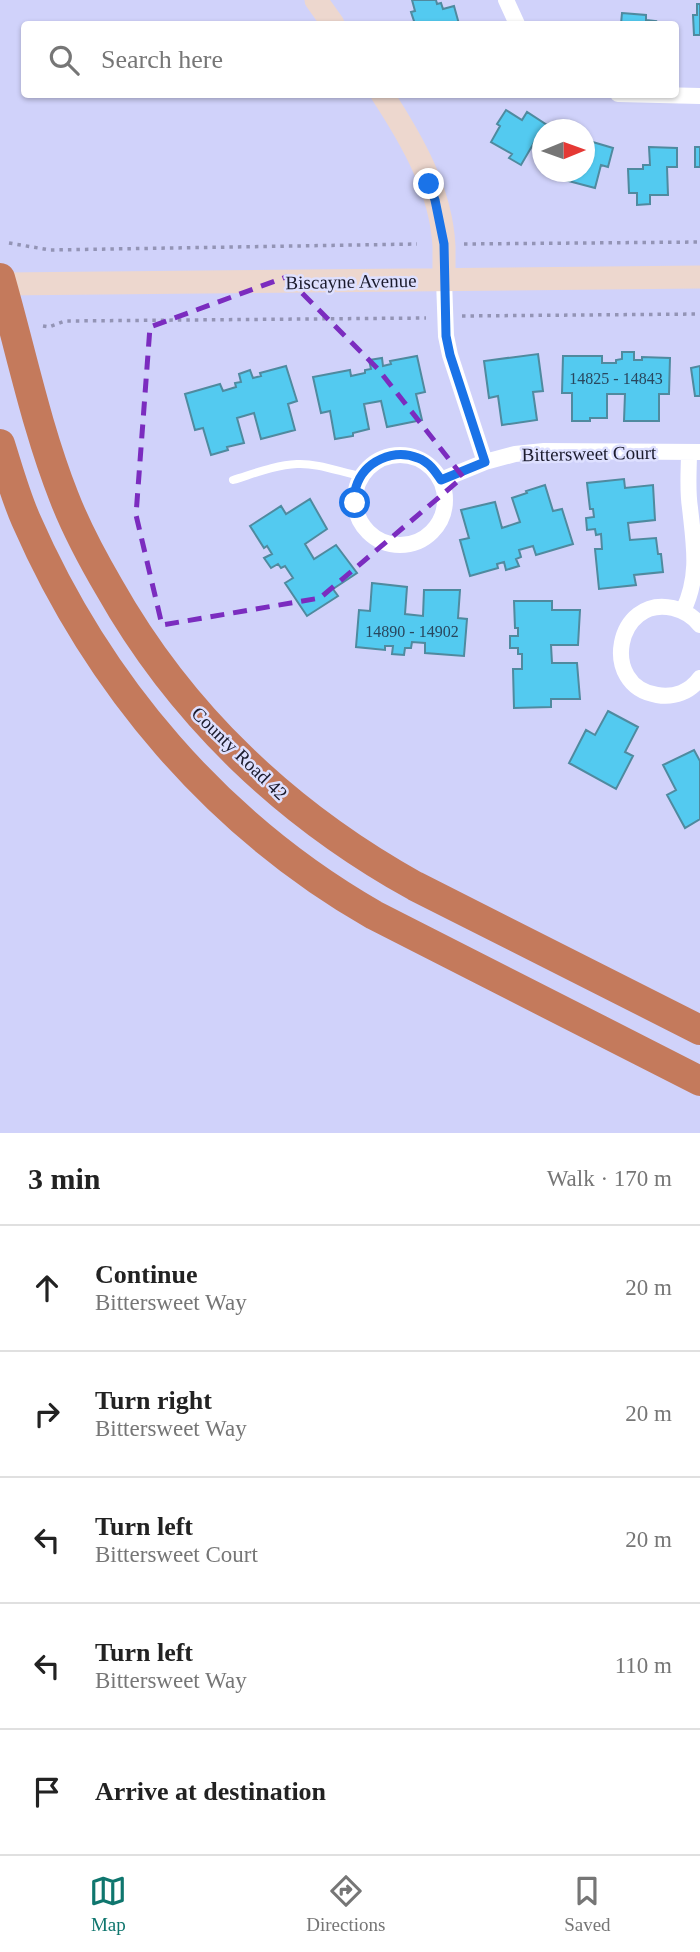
<!DOCTYPE html>
<meta charset="utf-8">
<style>
body{margin:0;font-family:Georgia,serif;background:#f2f2f2;color:#222}
.compass{position:absolute;left:532px;top:119px;width:63px;height:63px;border-radius:50%;background:#fff;box-shadow:0 2px 5px #0004;rotate:89deg}
.stop{position:absolute;width:21px;height:21px;margin:-16px;border:5px solid #1a73e8;border-radius:50%;background:#fff}
.stop.end{background:#1a73e8;border-color:#fff;box-shadow:0 2px 7px #0008}
.list{margin:0;padding:0;list-style:none}
h2{display:flex;justify-content:space-between;align-items:center;height:91px;margin:0;padding:0 28px;font-size:30px}
h2 small{font-size:23px;font-weight:400;color:#767676}
.list li{display:grid;grid-template-columns:46px 1fr auto;gap:21px;align-items:center;box-sizing:border-box;height:126px;padding:0 28px;border-top:2px solid #e0e0e0}
.list b{display:block;font-size:26px;white-space:nowrap}
.list p{margin:0;font-size:23px;white-space:nowrap;color:#767676}
.list em{font-size:23px;font-style:normal;color:#767676}
.icon{flex:none;width:38px;height:38px;fill:none;stroke:currentColor;stroke-width:2;stroke-linecap:round;stroke-linejoin:round}
.map{position:relative;flex:none;width:700px;height:1133px;overflow:hidden}
.search{position:absolute;background:#fff;box-shadow:0 2px 5px #0004;left:21px;right:21px;top:21px;height:77px;display:flex;align-items:center;gap:18px;box-sizing:border-box;padding:0 24px;border-radius:7px;color:#767676;font-size:26px}
.sheet{height:721px;background:#fff}
nav{display:flex;justify-content:space-around;align-items:center;box-sizing:border-box;height:98px;border-top:2px solid #e0e0e0;background:#fff;font-size:19px;color:#767676}
nav a{display:grid;justify-items:center;gap:4px}
nav .on{color:#0f766e}
.map>svg:first-child{display:block}
.building{fill:#53caf0;stroke:#4f8a9f;stroke-width:2}
.lines{fill:none;stroke-linecap:round;stroke-linejoin:round}
.path{stroke:#9394b5;stroke-width:3.5;stroke-dasharray:3.5 5;stroke-linecap:butt}
.lane{stroke:#fff;stroke-width:8}
.street{stroke:#fff;stroke-width:16}
.secondary{stroke:#edd7ce;stroke-width:23}
.highway{stroke:#c47a5c;stroke-width:30}
.route{stroke:#1a73e8;stroke-width:9}
.marked{fill:none;stroke:#7b2cbf;stroke-width:5;stroke-dasharray:14 9;stroke-linejoin:round}
.labels{text-anchor:middle;stroke-width:5;stroke-linejoin:round;paint-order:stroke}
.number-label{font-size:16px;fill:#29475e}
.street-label{font-size:19px;fill:#1b1b2d;stroke:#dee0ff}
</style>
<div class="map">
<svg width="700" height="1133" viewBox="0 0 700 1133">
<rect width="100%" height="100%" fill="#d0d2fa"/>
<path class="building" d="M412,0H436L437,4L441,3L443,9L454,6L459,24H421V23L415,24L411,12L415,11Z
M697,4H700V35H694L693,15H697Z
M622,13L646,15V20L656,21L655,24H621Z
M506,110L522,120L527,112L550,127L549,130H542V140L540,144L535,141L521,165L509,158L512,154L491,142L500,126L497,124Z
M586,140L613,148L608,167L601,165L595,188L561,179L563,172H584Z
M649,147L677,148V167H667L668,195H650V204L637,205V193H629L628,169H643V165H650Z
M695,147H700V167H695Z
M622,352H634V360H642V357L670,358L669,394H659V421H624L625,394H607V418H590V421H572V393H562L563,356H602V363H616V360L622,359Z
M538,354L543,391L533,392L537,420L502,425L498,396L489,398L484,361Z
M417,356L425,392L416,394L422,420L387,427L381,401L364,404L369,429L353,433V436L335,439L330,411L321,413L313,377L350,370L351,376L365,373V370L371,369L369,360L382,358L383,366L391,364L390,361Z
M286,366L297,401L288,404L295,430L261,439L254,413L237,418L244,443L227,447L228,450L211,455L203,428L195,430L185,394L220,384L223,391L236,387L235,383L241,382L239,374L250,370L253,378L261,376L260,373Z
M700,366V396H695L691,368Z
M624,479L625,488L653,485L655,520L628,523L630,540L656,538L658,554H661L663,572L634,575L636,585L599,589L595,549H602L601,534L596,535L595,529L587,530L586,518L594,517L593,509H590L587,483Z
M545,485L553,511L562,509L573,544L536,555L533,546L519,550L521,557L516,559L519,566L506,570L504,562L497,564L498,568L470,576L460,540L469,538L461,510L495,502L502,528L520,522L512,498L527,493L526,491Z
M310,499L327,529L305,544L314,559L336,545L357,573L333,589L338,596L307,616L285,583L293,578L285,566L281,568L278,564L271,568L264,558L272,554L267,546L264,548L250,526L281,506L286,514Z
M372,583L407,587L405,614L423,616L424,590H460L458,618L467,619L464,656L425,653V643L412,642L411,648H405L404,655L392,654L393,646H385V650L356,647L359,610L370,611Z
M514,601H552V610H580L578,645H551L552,663H577L580,699H551V707L514,708L513,669H522V654H518V648H510V636H518V628H515Z
M608,711L638,727L625,752L633,756L616,789L569,763L586,730L595,735Z
M694,750L700,761V819L685,828L667,795L676,790L663,765Z"/>
<g class="lines">
<path class="path" d="M9,243L50,250L417,244
M464,244L700,242
M462,316L700,314
M43,326L49,327L65,321L426,318"/>
<path class="lane" d="M233,480C253,474 275,465 297,464C318,463 340,472 361,476"/>
<path class="street" d="M506,0L517,24
M618,94L700,96
M444,280L446,336L450,355L485,462
M355 500a45 45 0 1 1 90 0a45 45 0 1 1-90 0Z
M441,480L485,462L515,454L544,451L700,452
M683,611C700,576 694,545 690,508C687,489 689,470 689,452
M700,625C693,616 685,611 673,608C616,595 599,686 657,695C674,698 690,692 700,678"/>
<path class="secondary" d="M316,0L333,24
M382,94C412,140 441,190 444,246C444,257 444,269 444,280
M2,284L700,277"/>
<path class="highway" d="M0,278C21,351 36,426 64,497C76,528 92,558 109,587C181,715 287,815 415,886L700,1030
M0,444C8,469 15,495 26,520C98,685 217,825 374,915L700,1081"/>
</g>
<g class="lines">
<path class="route" d="M355,503C355,498 355,492 356,487C364,461 394,448 418,458C429,462 435,471 441,480L485,462L450,355L446,336L444,244L435,200L429,184"/>
</g>
<path class="marked" d="M286,277L378,369L463,477L320,598L162,625L136,515L150,327Z"/>
<g class="labels">
<g class="number-label">
<text x="616" y="384">14825 - 14843</text>
<text x="412" y="637">14890 - 14902</text>
</g>
<g class="street-label">
<text transform="translate(351 281) rotate(-1)" y="7">Biscayne Avenue</text>
<text transform="translate(589 453) rotate(-1)" y="7">Bittersweet Court</text>
<text transform="translate(240 753) rotate(44)" y="7">County Road 42</text>
</g>
</g>
</svg>
<svg class="compass" viewBox="-18 -18 36 36"><path d="M0-13l5 13h-10z" fill="#e53935"/><path d="M0 13l5-13h-10z" fill="#767676"/></svg>
<div class="stop" style="left:355px;top:503px"></div>
<div class="stop end" style="left:429px;top:184px"></div>
<div class="search"><svg class="icon" aria-label="search" viewBox="0 0 24 24"><circle cx="10" cy="10" r="6"/><path d="M15 15l6 6"/></svg>Search here</div>
</div>
<section class="sheet">
<h2>3 min<small>Walk · 170 m</small></h2>
<ul class="list">
<li><svg class="icon" aria-label="ahead" viewBox="0 0 24 24"><path d="M12 20V5M6 11l6-6 6 6"/></svg><div><b>Continue</b><p>Bittersweet Way</p></div><em>20 m</em></li>
<li><svg class="icon" aria-label="right" viewBox="0 0 24 24"><path d="M7 20v-9h11M14 6l5 5-5 5"/></svg><div><b>Turn right</b><p>Bittersweet Way</p></div><em>20 m</em></li>
<li><svg class="icon" aria-label="left" viewBox="0 0 24 24"><path d="M17 20v-9H6M10 6l-5 5 5 5"/></svg><div><b>Turn left</b><p>Bittersweet Court</p></div><em>20 m</em></li>
<li><svg class="icon" aria-label="left" viewBox="0 0 24 24"><path d="M17 20v-9H6M10 6l-5 5 5 5"/></svg><div><b>Turn left</b><p>Bittersweet Way</p></div><em>110 m</em></li>
<li><svg class="icon" aria-label="arrive" viewBox="0 0 24 24"><path d="M6 21V4h12l-3 4 3 4H6"/></svg><div><b>Arrive at destination</b></div></li>
</ul>
</section>
<nav>
<a class="on"><svg class="icon" aria-label="map" viewBox="0 0 24 24"><path d="M3 6l6-2 6 2 6-2v14l-6 2-6-2-6 2zM9 4v14M15 6v14"/></svg>Map</a>
<a><svg class="icon" aria-label="directions" viewBox="0 0 24 24"><path d="M12 3l9 9-9 9-9-9zM9 14v-3h6M13 9l2 2-2 2"/></svg>Directions</a>
<a><svg class="icon" aria-label="saved" viewBox="0 0 24 24"><path d="M7 4h10v16l-5-4-5 4z"/></svg>Saved</a>
</nav>
